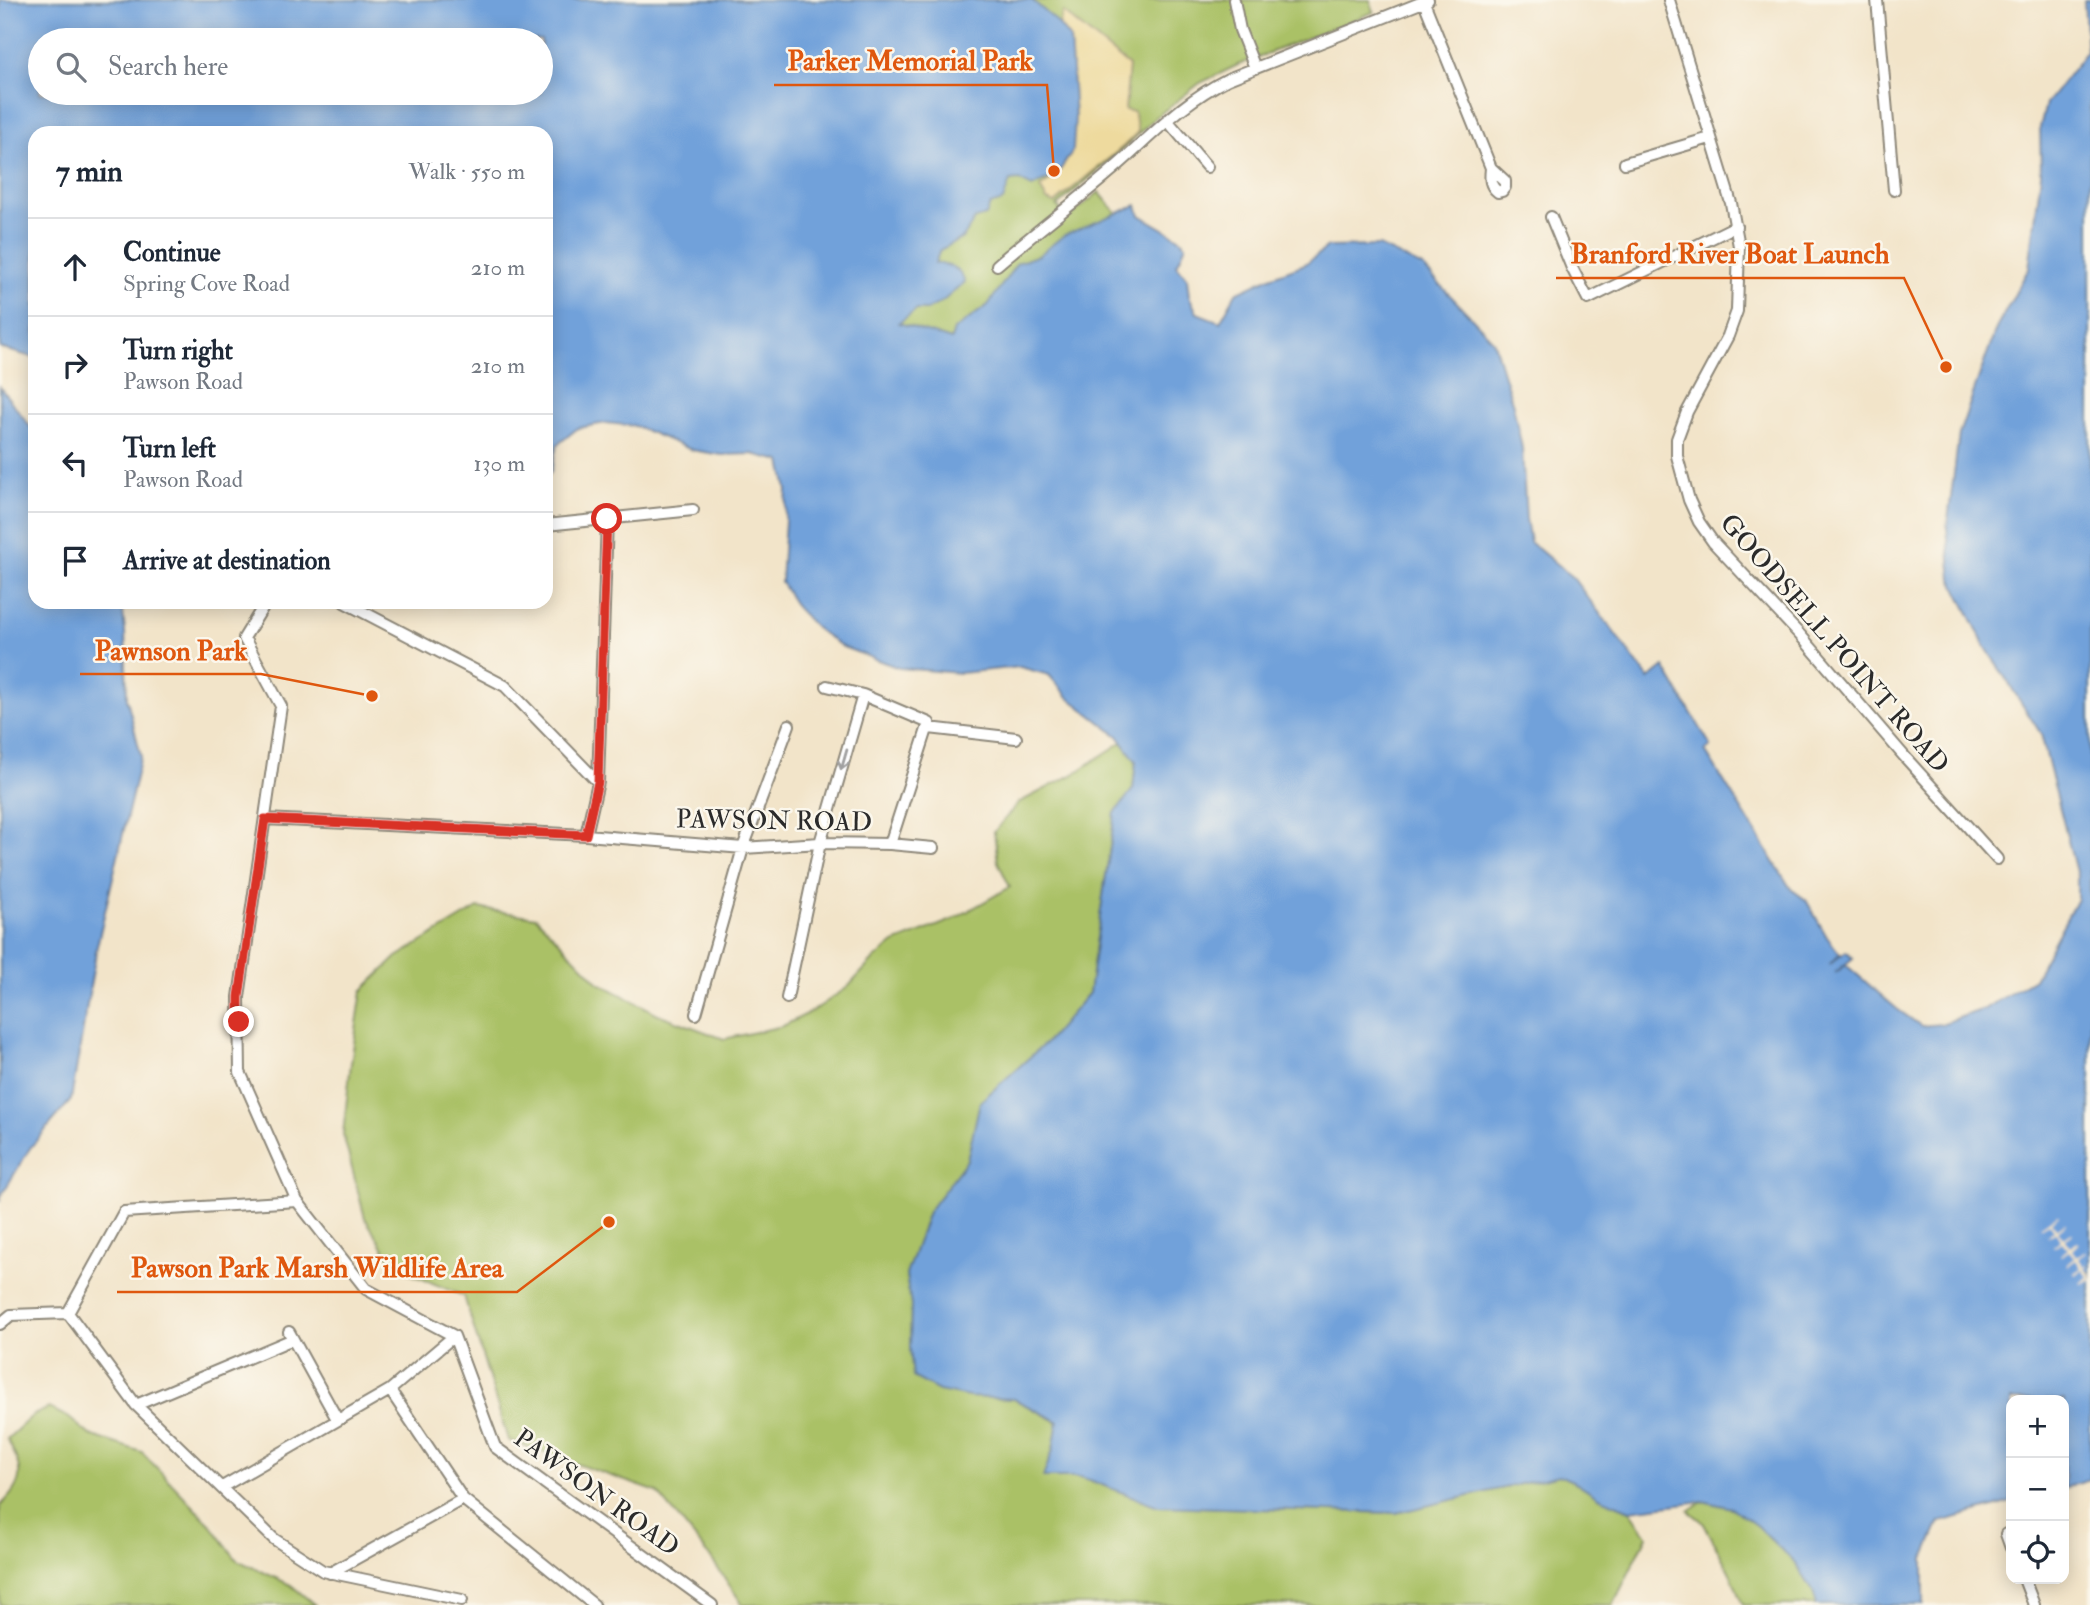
<!DOCTYPE html>
<meta charset="utf-8">
<style>
body{margin:0;font-family:"IM FELL Double Pica",serif;background:#f6f6f7;color:#1f2937}
.controls{position:absolute;right:21px;bottom:21px;display:grid;overflow:hidden;border-radius:14px;box-shadow:0 4px 18px #0003}
.controls button{width:63px;height:63px;display:grid;place-items:center;padding:0;border:0;border-bottom:2px solid #e0e1e3;background:#fff;color:#1f2937;font:35px sans-serif}
.stop{position:absolute;width:21px;height:21px;margin:-16px;border:5px solid #d93025;border-radius:50%;background:#fff}
.stop.end{background:#d93025;border-color:#fff;box-shadow:0 2px 7px #0008}
.list{margin:0;padding:0;list-style:none}
h2{display:flex;justify-content:space-between;align-items:center;height:91px;margin:0;padding:0 28px;font-size:30px}
h2 small{font-size:23px;font-weight:400;color:#747a83}
.list li{display:grid;grid-template-columns:46px 1fr auto;gap:21px;align-items:center;box-sizing:border-box;height:98px;padding:0 28px;border-top:2px solid #e0e1e3}
.list b{display:block;font-size:26px;white-space:nowrap}
.list p{margin:0;font-size:23px;white-space:nowrap;color:#747a83}
.list em{font-size:23px;font-style:normal;color:#747a83}
.icon{flex:none;width:38px;height:38px;fill:none;stroke:currentColor;stroke-width:2;stroke-linecap:round;stroke-linejoin:round}
.map{position:relative;flex:none;width:2090px;height:1605px;overflow:hidden}
.search{position:absolute;background:#fff;box-shadow:0 4px 18px #0003;left:28px;top:28px;width:525px;height:77px;display:flex;align-items:center;gap:18px;box-sizing:border-box;padding:0 24px;border-radius:38px;color:#747a83;font-size:26px}
.panel{position:absolute;background:#fff;box-shadow:0 4px 18px #0003;left:28px;top:126px;width:525px;height:483px;border-radius:21px}
.map>svg:first-child{display:block}
.green{fill:#aac166;stroke:#6a7648;stroke-width:2}
.sand{fill:#eeda9e;stroke:#8c8264;stroke-width:2}
.water{fill:#71a1da;stroke:#4e6682;stroke-width:2;fill-rule:evenodd}
.pier{fill:#f2e4c9}
.lines{fill:none;stroke-linecap:round;stroke-linejoin:round}
.minor-casing{stroke:#8e887a;stroke-width:14}
.minor{stroke:#fff;stroke-width:10}
.oneway{stroke:#a0a0a0}
.route{stroke:#d93025;stroke-width:9}
.labels{text-anchor:middle;stroke-width:5;stroke-linejoin:round;paint-order:stroke}
.street-label{font-size:26px;fill:#2b2b2b;stroke:#fbf7ec}
.leader{fill:none;stroke:#df570e;stroke-width:2.5}
.callout-dot{fill:#df570e;stroke:#fbf7ec;stroke-width:2.5}
.callout-label{font-size:28px;text-anchor:middle;font-weight:bold;fill:#df570e;stroke:#fbf7ec;stroke-width:5;stroke-linejoin:round;paint-order:stroke}
</style>
<div class="map">
<svg width="2090" height="1605" viewBox="0 0 2090 1605">
<rect width="100%" height="100%" fill="#fbf7ec"/>
<filter id="ink" filterUnits="userSpaceOnUse"><feTurbulence type="fractalNoise" baseFrequency=".0143" numOctaves="2"/><feDisplacementMap in="SourceGraphic" scale="14" xChannelSelector="R" yChannelSelector="G"/><feConvolveMatrix kernelMatrix="1 2 1 2 8 2 1 2 1" color-interpolation-filters="sRGB"/></filter>
<filter id="wash" filterUnits="userSpaceOnUse"><feTurbulence type="fractalNoise" baseFrequency=".00686" numOctaves="4" result="noise"/><feDisplacementMap in="SourceGraphic" scale="28" xChannelSelector="R" yChannelSelector="G"/><feGaussianBlur stdDeviation="1.57" result="paint"/><feColorMatrix in="noise" values="0 0 0 0 0 0 0 0 0 0 0 0 0 0 0 0 0 1.4 0 .05"/><feComposite in="paint" operator="in"/></filter>
<g filter="url(#wash)">
<rect width="100%" height="100%" fill="#f2e4c9"/>
<path class="green" d="M1000,0H1370L1374,12L1238,65L1200,83L1155,118L1122,150L1057,206L1068,218L1099,192L1125,223L988,305L954,330L951,340L899,323L930,264Z
M1122,742L1136,761L1133,789L1115,813L1089,993L1050,1039L980,1102L967,1160L928,1212L906,1275L911,1305L910,1349L969,1397L1014,1399L1058,1422L1053,1450L1043,1477H1081L1158,1506L1396,1513L1559,1475L1577,1483L1599,1497L1630,1510L1647,1536L1613,1605H743L708,1554L657,1492L508,1440L464,1296L396,1268L365,1218L343,1134L351,1063L362,991L397,957L478,908L536,917L599,983L658,1014L724,1039L783,1026L813,1011L848,987L871,962L894,943L952,920L1010,887L998,862L994,832L1018,803L1074,774Z
M49,1408L68,1417L90,1435L142,1452L211,1525L237,1560L291,1585L315,1605H0V1506C26,1482 23,1469 7,1439L33,1415Z
M1703,1501L1732,1508L1757,1526L1797,1565L1813,1591L1817,1605H1743L1731,1575L1704,1523L1689,1511Z"/>
<path class="sand" d="M1063,12L1129,66L1125,110L1134,112L1138,132L1124,146L1055,203L1047,200L1040,188L1057,175L1075,118L1070,39L1059,25Z"/>
<path class="water" d="M0,0H1032L1055,20L1070,39L1075,118L1073,150L1057,175L1032,187L1019,180L1010,181L1003,201L990,205L986,216L975,219L963,238L940,250L935,263C951,265 958,267 965,282L943,301L927,310H916L899,323L951,340L954,330L988,305L1017,263L1039,255L1064,235L1137,205L1140,215L1179,238L1186,245L1177,265L1187,278L1189,296L1197,313L1220,322L1236,293L1270,277L1305,264L1328,247L1379,246L1423,267L1493,340L1513,405L1522,448L1526,519L1530,542L1573,578L1649,679L1664,667L1711,746L1705,751L1791,889L1806,900L1827,937L1840,954L1829,965L1846,951L1853,958L1835,973L1846,965L1897,1009L1921,1026L1941,1024L1984,1009L2034,979L2077,899V876L2041,734L1985,646L1952,579L1947,528L1959,434L1996,329L2029,268L2041,174L2040,127L2046,104L2087,51L2084,0H2090V1480L2064,1488V1400H2011V1502L1940,1522L1924,1558V1605H1817L1813,1591L1797,1565L1757,1526L1732,1508L1703,1501L1630,1510L1599,1497L1577,1483L1559,1475L1396,1513L1158,1506L1081,1477H1043L1053,1450L1058,1421L1014,1399L969,1397L939,1391L913,1377L910,1349L911,1305L906,1275L928,1212L967,1160L980,1102L1050,1039L1089,993L1115,813L1133,789L1136,761L1118,736L1069,698L1049,675L1020,667L960,673L899,668L843,647L818,630L796,607L781,582L787,490L781,461L752,454L722,455L692,450L635,426L606,423L578,428L557,445L551,472L546,478V133H35V358L0,348ZM40,40H541V93H40Z
M0,387L35,433V602H122L125,631L127,699L141,756L97,946L71,1100L30,1148L1,1196L0,1202Z"/>
<path class="pier" d="M2058,1214L2059,1215L2051,1222L2057,1229L2065,1223L2066,1224L2058,1231L2064,1238L2072,1233L2073,1234L2065,1240L2070,1247L2078,1242L2079,1243L2072,1250L2077,1257L2085,1251L2086,1252L2079,1259L2084,1266L2090,1262L2085,1268L2090,1274V1279L2082,1284L2080,1283L2088,1277L2082,1269L2075,1275L2074,1273L2081,1268L2076,1260L2068,1266L2067,1264L2075,1258L2069,1251L2061,1256L2060,1255L2068,1249L2062,1242L2054,1247L2053,1246L2061,1240L2056,1232L2047,1238V1236L2054,1230L2049,1223L2041,1228L2040,1227Z"/>
</g>
<g filter="url(#ink)">
<g class="lines">
<g class="minor-casing">
<path id="minor" d="M1234,0L1240,30L1255,68
M1669,0L1731,203L1739,246L1737,311L1728,336L1687,412L1677,439V456L1689,500L1699,522L1713,542L1801,636L1904,756L1997,859
M1877,0L1894,190
M1424,2L1491,168C1490,178 1489,185 1498,192L1502,191L1505,187V181L1491,168
M1167,120L1207,167
M1625,163L1710,138
M1551,217L1572,268L1588,299L1736,226
M997,265C1034,233 1073,204 1110,172C1150,138 1180,103 1228,79L1428,0
M546,525L693,510
M266,602L244,638L281,706L239,997L240,1072L297,1201L366,1289L454,1336L495,1447L712,1605
M344,602L505,686L598,782
M827,686L863,695L929,723L890,844
M929,728L1016,738
M265,819L586,835L743,848L820,843L890,844L933,848
M586,835L598,782L607,519
M787,998L820,843L863,695
M696,1014L743,848L789,725
M68,1313L124,1212L297,1201
M0,1324L11,1315L68,1313L136,1405L274,1539L323,1571L462,1600
M289,1332L337,1419
M390,1390L463,1499L594,1605
M136,1405L293,1339
M222,1487L390,1390L454,1336
M2006,1534L2011,1548
M330,1573L463,1499
M2024,1579L2034,1605"/>
</g>
<use href="#minor" class="minor"/>
</g>
<defs><path id="oneway-shaft" d="M-6 0H5M1.5-3L5.5 0L1.5 3" fill="none" stroke-width="1.6" stroke-linecap="round" stroke-linejoin="round" transform="scale(1.75)"/></defs>
<use class="oneway" href="#oneway-shaft" transform="translate(844 760) rotate(106)"/>
</g>
<g class="lines" filter="url(#ink)">
<path class="route" d="M239,1022V997L265,819L586,835L598,782L607,519"/>
</g>
<g class="labels">
<g class="street-label">
<text transform="translate(1835 643) rotate(49)" y="9">GOODSELL POINT ROAD</text>
<text transform="translate(774 820) rotate(1)" y="9">PAWSON ROAD</text>
<text transform="translate(597 1492) rotate(36)" y="9">PAWSON ROAD</text>
</g>
</g>
<path class="leader" d="M1054 171L1047 85H774M1946 367L1904 278H1556M372 696L261 674H80M609 1222L517 1292H117"/>
<g class="callout-dot">
<circle cx="1054" cy="171" r="7"/>
<circle cx="1946" cy="367" r="7"/>
<circle cx="372" cy="696" r="7"/>
<circle cx="609" cy="1222" r="7"/>
</g>
<g class="callout-label">
<text x="910" y="70">Parker Memorial Park</text>
<text x="1730" y="263">Branford River Boat Launch</text>
<text x="171" y="660">Pawnson Park</text>
<text x="317" y="1277">Pawson Park Marsh Wildlife Area</text>
</g>
</svg>
<div class="controls">
<button>+</button>
<button>−</button>
<button><svg class="icon" aria-label="locate" viewBox="0 0 24 24"><circle cx="12" cy="12" r="6"/><path d="M12 2v4M12 18v4M2 12h4M18 12h4"/></svg></button>
</div>
<div class="stop" style="left:607px;top:519px"></div>
<div class="stop end" style="left:239px;top:1022px"></div>
<div class="search"><svg class="icon" aria-label="search" viewBox="0 0 24 24"><circle cx="10" cy="10" r="6"/><path d="M15 15l6 6"/></svg>Search here</div>
<section class="panel">
<h2>7 min<small>Walk · 550 m</small></h2>
<ul class="list">
<li><svg class="icon" aria-label="ahead" viewBox="0 0 24 24"><path d="M12 20V5M6 11l6-6 6 6"/></svg><div><b>Continue</b><p>Spring Cove Road</p></div><em>210 m</em></li>
<li><svg class="icon" aria-label="right" viewBox="0 0 24 24"><path d="M7 20v-9h11M14 6l5 5-5 5"/></svg><div><b>Turn right</b><p>Pawson Road</p></div><em>210 m</em></li>
<li><svg class="icon" aria-label="left" viewBox="0 0 24 24"><path d="M17 20v-9H6M10 6l-5 5 5 5"/></svg><div><b>Turn left</b><p>Pawson Road</p></div><em>130 m</em></li>
<li><svg class="icon" aria-label="arrive" viewBox="0 0 24 24"><path d="M6 21V4h12l-3 4 3 4H6"/></svg><div><b>Arrive at destination</b></div></li>
</ul>
</section>
</div>
